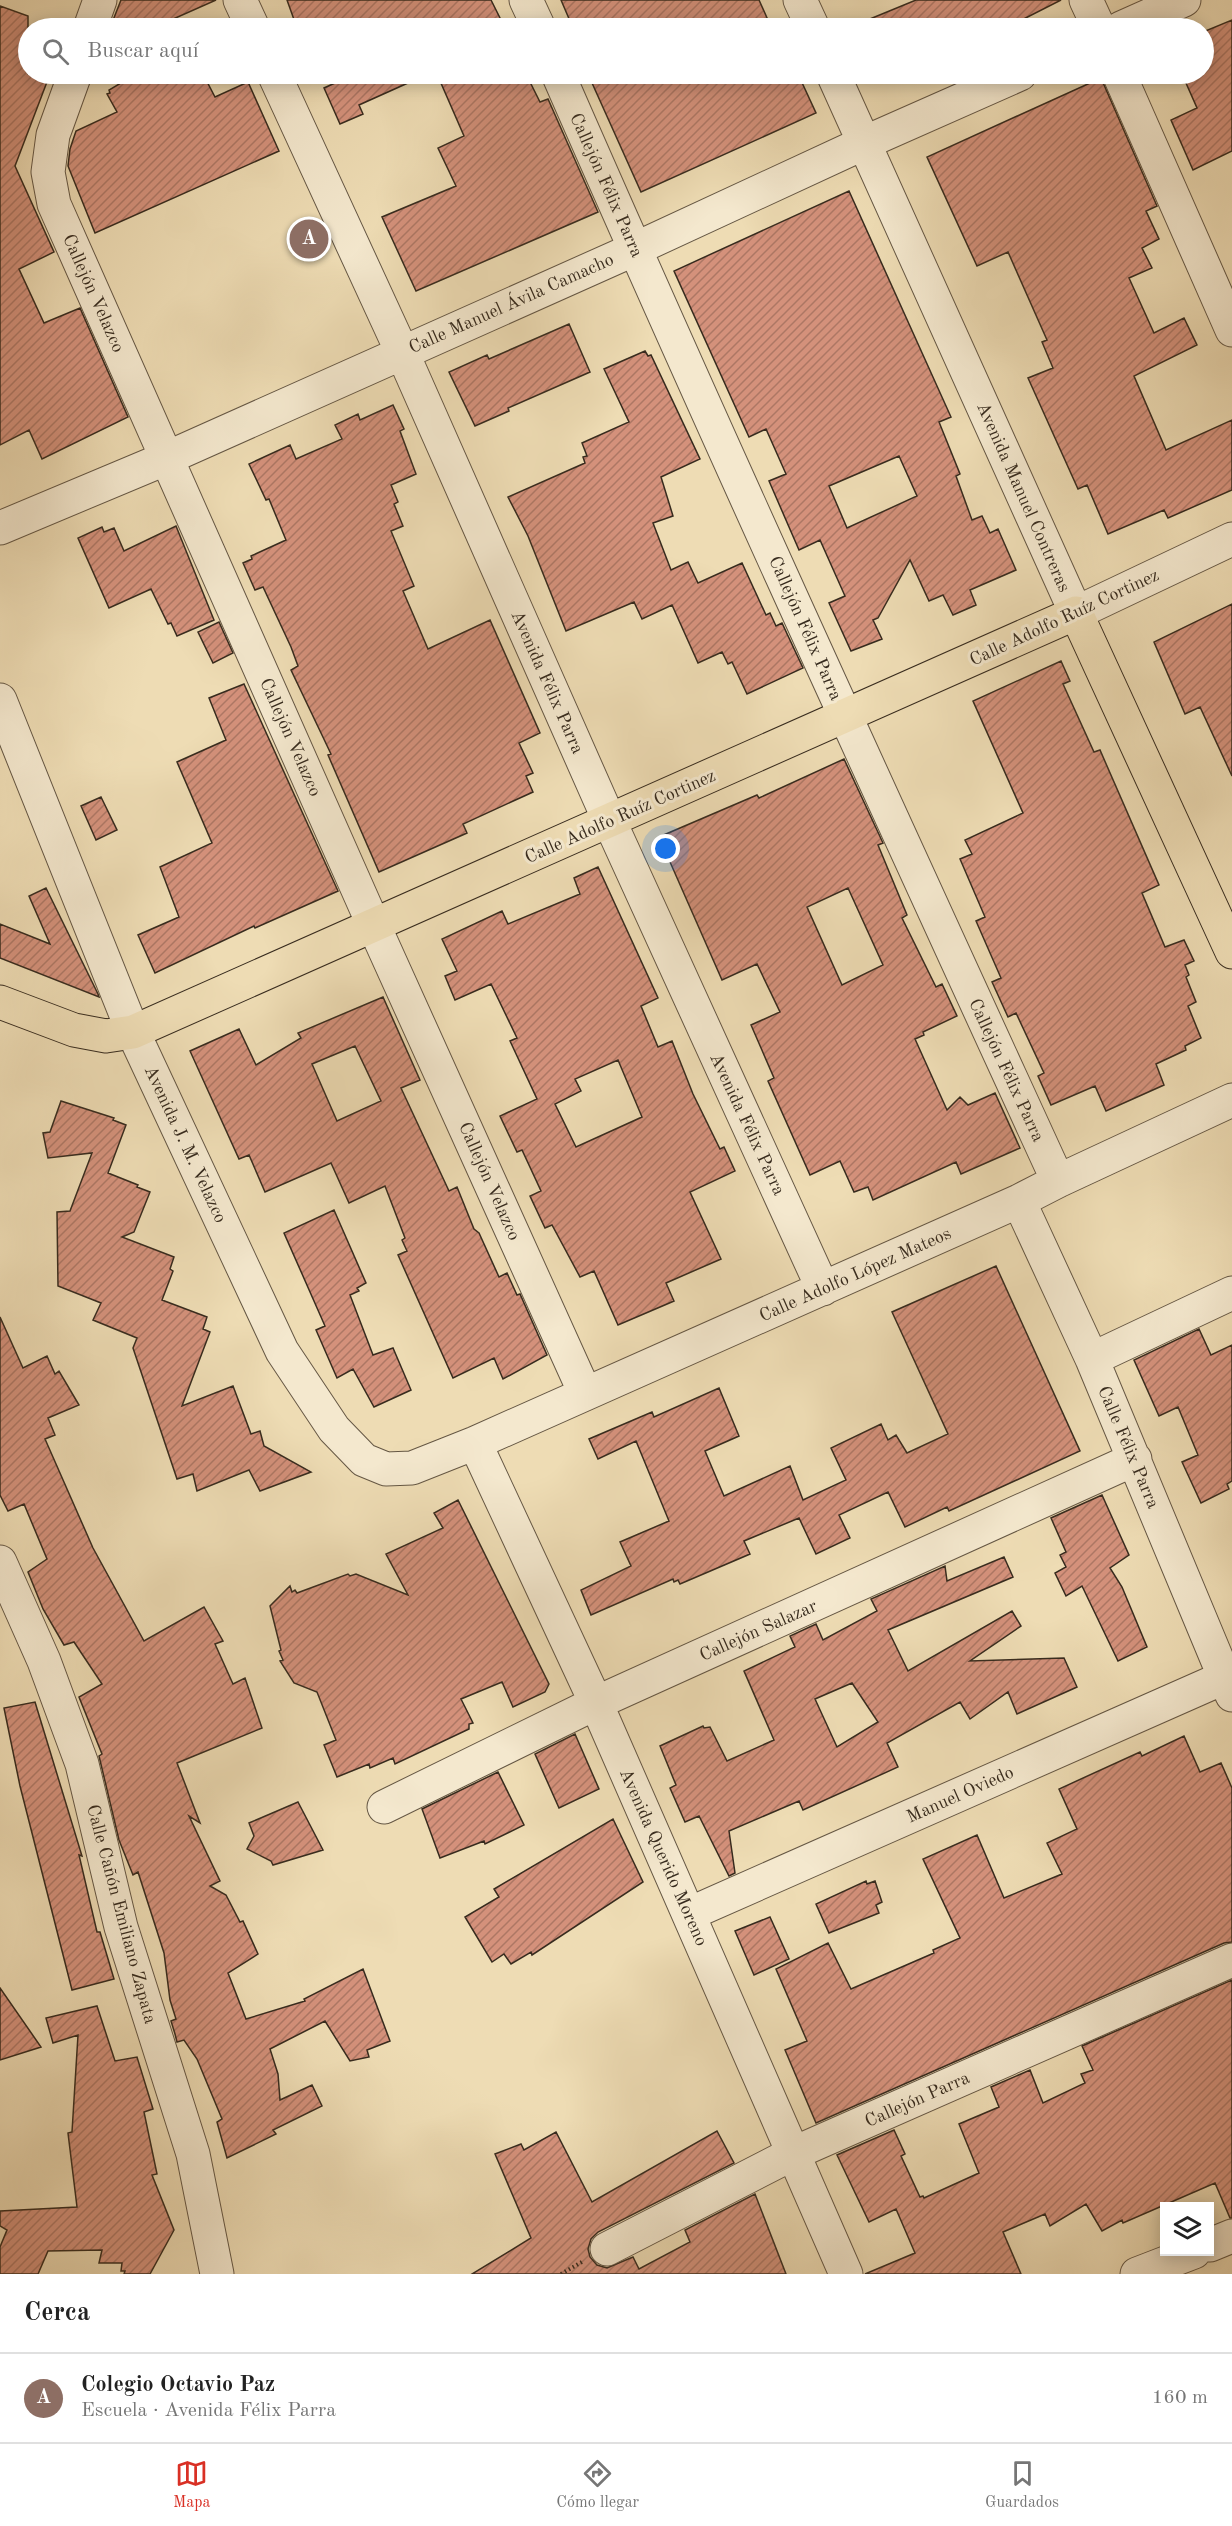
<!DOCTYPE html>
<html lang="es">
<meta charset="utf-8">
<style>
body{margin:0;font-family:"Old Standard TT",serif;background:#f6f6f6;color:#222}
.controls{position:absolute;right:18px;bottom:18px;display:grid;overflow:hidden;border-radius:0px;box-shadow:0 3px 15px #0003}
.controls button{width:54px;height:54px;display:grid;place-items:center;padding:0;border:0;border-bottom:2px solid #e0e0e0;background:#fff;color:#222;font:30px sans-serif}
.you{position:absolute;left:666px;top:849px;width:21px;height:21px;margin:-15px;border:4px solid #fff;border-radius:50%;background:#1a73e8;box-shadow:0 0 0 9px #1a73e833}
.badge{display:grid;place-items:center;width:39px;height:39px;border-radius:50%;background:#d93025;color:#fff;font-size:20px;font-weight:700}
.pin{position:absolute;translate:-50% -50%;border:3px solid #fff;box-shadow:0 2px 6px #0006}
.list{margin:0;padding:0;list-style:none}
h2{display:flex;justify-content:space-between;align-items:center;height:78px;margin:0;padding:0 24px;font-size:26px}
h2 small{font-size:20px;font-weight:400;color:#767676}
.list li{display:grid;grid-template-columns:39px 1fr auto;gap:18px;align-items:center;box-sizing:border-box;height:90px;padding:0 24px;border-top:2px solid #e0e0e0}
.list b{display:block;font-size:22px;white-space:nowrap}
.list p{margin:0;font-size:20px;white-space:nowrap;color:#767676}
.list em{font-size:20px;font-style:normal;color:#767676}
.icon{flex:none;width:33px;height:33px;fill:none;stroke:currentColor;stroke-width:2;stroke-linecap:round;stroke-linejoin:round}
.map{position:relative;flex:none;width:1232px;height:2274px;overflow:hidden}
.search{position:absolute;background:#fff;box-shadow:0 3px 15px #0003;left:18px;right:18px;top:18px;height:66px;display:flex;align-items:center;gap:15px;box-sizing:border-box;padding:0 21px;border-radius:33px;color:#767676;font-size:22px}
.sheet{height:168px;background:#fff}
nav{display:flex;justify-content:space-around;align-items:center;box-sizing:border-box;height:84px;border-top:2px solid #e0e0e0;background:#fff;font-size:16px;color:#767676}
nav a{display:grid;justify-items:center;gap:3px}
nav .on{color:#d93025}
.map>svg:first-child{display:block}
.building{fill:url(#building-hatch);stroke:#372b1e;stroke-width:1.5;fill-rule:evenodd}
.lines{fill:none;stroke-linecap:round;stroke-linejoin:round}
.minor-casing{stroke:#655744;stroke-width:35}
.major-casing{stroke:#372b1e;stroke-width:35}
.path{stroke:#372b1e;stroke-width:4;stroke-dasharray:1.5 3;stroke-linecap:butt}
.minor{stroke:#f4e8ce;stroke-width:33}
.major{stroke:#eedcb4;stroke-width:33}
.labels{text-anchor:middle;stroke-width:6;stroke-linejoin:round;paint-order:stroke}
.street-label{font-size:18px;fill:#372b1e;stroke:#f4e8ce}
</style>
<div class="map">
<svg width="1232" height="2274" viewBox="0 0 1232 2274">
<defs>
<pattern id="building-hatch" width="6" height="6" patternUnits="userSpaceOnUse" patternTransform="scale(1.5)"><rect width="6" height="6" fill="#d4917b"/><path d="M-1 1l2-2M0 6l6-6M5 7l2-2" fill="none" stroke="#ad7764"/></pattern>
</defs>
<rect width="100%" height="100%" fill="#eedcb4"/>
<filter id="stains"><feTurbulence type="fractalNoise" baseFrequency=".00333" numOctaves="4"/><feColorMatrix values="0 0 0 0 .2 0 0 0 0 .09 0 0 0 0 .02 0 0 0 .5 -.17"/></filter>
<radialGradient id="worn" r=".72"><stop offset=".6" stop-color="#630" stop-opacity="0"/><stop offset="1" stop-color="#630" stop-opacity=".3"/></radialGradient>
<path class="building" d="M121,0H216L153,28H110Z
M287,0H491L505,28H297Z
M561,0H759L768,20L750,28H573Z
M916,0H1061L1006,28H848Z
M0,6L28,16V74H50L15,166L54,252L19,269L44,323L80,308L128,417L42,459L29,430L0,445Z
M1232,20V151L1193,170L1171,120L1197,108L1182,74H1203V32Z
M117,74H203L215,97L248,82L279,151L95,233L68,166L70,149L76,131L117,112L107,94L110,93L109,90L121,83Z
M355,74H428L359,105L363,114L340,124L324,88Z
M437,74H526L540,102L548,99L598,212L416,291L382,217L456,186L438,148L464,136Z
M588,74H798L816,113L641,192Z
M1101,78L1157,206L1146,211L1159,239L1142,248L1152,268L1129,278L1154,333L1184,318L1197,345L1134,376L1166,450L1232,420V490L1168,518L1164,510L1108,534L1087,485L1078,489L1028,378L1053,368L1042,342L1047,340L1008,252L977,266L927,157Z
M849,191L951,417L939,422L960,474L956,476L972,520L982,516L990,533L998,529L1016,570L970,590L976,605L953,615L943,595L929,601L910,560L878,618L873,620L882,639L851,651L829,603L845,596L820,540L799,550L769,481L786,474L766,429L749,437L674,271ZM899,456L917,496L847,528L829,486Z
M569,324L590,372L508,408L509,411L475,426L449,372L487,355L489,359Z
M645,351L648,356L651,355L700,459L661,477L673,516L653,523L671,570L688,562L698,583L742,563L766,615L770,613L776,626L782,623L803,668L747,694L732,662L728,664L722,652L698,663L672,605L642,619L634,602L566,631L528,536L508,497L585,463L583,457L587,456L582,443L629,422L604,369Z
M393,405L404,429L400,431L416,474L391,485L398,502L394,504L403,526L391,531L414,586L403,591L428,649L490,620L540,733L519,743L533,773L526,776L533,792L463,824L467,833L379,872L328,755L331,754L291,670L298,666L291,647L263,587L255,590L243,563L252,559L251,556L286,540L269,499L266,500L249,464L290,445L296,459L342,439L335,425L358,414L360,420Z
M176,526L214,620L177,636L171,623L168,624L151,589L109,608L78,538L102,527L104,532L114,528L124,551Z
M1232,604V776L1200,707L1185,714L1154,642Z
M219,622L233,653L213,663L198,632Z
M1061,661L1070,681L1063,684L1094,752L1100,750L1159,885L1142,893L1165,947L1184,940L1194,961L1185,965L1189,975L1186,977L1196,1002L1188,1006L1201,1038L1185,1046L1186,1050L1156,1064L1164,1085L1106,1111L1095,1086L1051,1105L1038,1076L1044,1073L1016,1013L1008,1017L992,982L1001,978L976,921L985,917L960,859L972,854L965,840L1023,813L973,701Z
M244,684L338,891L255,928L254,926L155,973L138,935L179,917L160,867L212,843L177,762L226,740L209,698Z
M844,759L883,843L878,845L907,915L902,918L936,987L942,984L957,1016L923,1032L924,1035L915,1039L947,1110L960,1097L968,1105L995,1093L1020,1148L961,1174L956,1162L873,1200L868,1187L854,1192L840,1161L810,1175L768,1081L774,1078L751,1025L780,1012L757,964L722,980L659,837L757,795L759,798ZM848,888L883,965L842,985L807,907Z
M101,797L117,830L96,840L81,806Z
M598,867L658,998L641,1006L658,1047L672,1041L693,1094L720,1149L724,1147L735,1171L690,1192L721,1259L666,1283L674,1301L618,1325L594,1271L580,1277L552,1225L545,1228L530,1196L541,1191L522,1150L517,1152L500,1116L537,1099L510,1041L517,1038L491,984L455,1000L445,976L457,971L442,939L502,911L508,924L580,894L574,878ZM618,1060L642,1117L576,1147L555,1104L581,1091L575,1079Z
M46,888L98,994L99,997L0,958V924L50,944L29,896Z
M383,997L420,1080L401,1088L449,1191L457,1187L474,1229L479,1233L499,1277L507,1273L517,1295L520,1294L547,1355L503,1379L494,1358L453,1378L398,1255L407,1251L402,1240L405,1238L385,1186L349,1203L331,1163L265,1192L249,1155L239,1159L190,1051L239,1029L256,1065L301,1038L298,1033ZM355,1046L381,1101L337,1121L312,1064Z
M61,1101L114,1118L113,1120L126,1125L108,1173L138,1185L137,1187L150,1192L134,1232L122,1237L174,1257L170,1269L173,1271L162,1300L207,1317L203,1329L210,1332L182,1406L233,1386L251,1434L260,1431L264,1446L311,1472L260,1491L249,1470L197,1491L193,1474L177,1479L133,1348L137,1338L93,1320L101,1303L58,1286L57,1212L70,1211L92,1153L48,1158L43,1133L50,1132Z
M334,1210L366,1283L357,1288L359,1291L350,1295L373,1355L393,1348L411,1390L374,1407L353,1369L337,1378L316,1330L325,1326L284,1233Z
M996,1266L1080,1451L949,1511L947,1507L905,1527L888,1492L839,1515L850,1538L816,1554L799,1518L744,1541L750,1554L680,1584L678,1580L674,1582L673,1579L591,1615L581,1590L631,1566L620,1542L669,1521L636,1441L598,1459L589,1439L652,1412L654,1417L719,1388L739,1436L705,1451L724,1496L790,1466L803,1500L846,1480L831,1448L881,1424L888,1440L896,1435L907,1453L948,1434L892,1312Z
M0,1317L23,1368L47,1356L55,1374L59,1371L79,1405L48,1418L55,1435L45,1439L93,1548L144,1641L204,1607L223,1641L215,1644L233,1684L245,1678L262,1728L177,1763L200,1823L189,1816L220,1881L210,1886L226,1895L240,1922L243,1921L258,1954L228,1973L246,2019L305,2001L304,1999L363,1969L390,2041L367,2050L369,2057L350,2061L325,2021L270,2049L278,2074L280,2100L312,2085L322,2106L273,2130L276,2134L227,2158L217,2122L222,2119L197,2059L184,2040L177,2042L175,2034L171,2021L176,2019L170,2000L164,1953L138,1872L133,1875L119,1840L99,1756L102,1754L79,1697L102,1684L74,1642L64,1645L43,1609L28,1572L47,1559L24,1504L8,1511L0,1495Z
M1199,1329L1211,1355L1232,1345V1481L1227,1484L1229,1489L1201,1503L1182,1462L1198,1455L1178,1407L1159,1416L1134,1360Z
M1102,1495L1129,1555L1110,1568L1122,1587L1147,1647L1118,1661L1082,1586L1066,1596L1055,1573L1066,1567L1060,1555L1066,1552L1051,1518Z
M458,1500L549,1684L545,1692L513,1707L502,1682L461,1699L473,1723L469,1724V1729L395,1764L393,1758L370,1768L369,1764L337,1777L324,1745L336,1740L317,1692L294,1683L280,1661L283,1660L279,1651L281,1650L270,1606L290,1586L292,1592L295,1590L297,1593L348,1574L350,1576L356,1574L408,1595L386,1554L443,1528L434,1513Z
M1004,1557L1013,1577L888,1630L908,1671L1012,1611L1021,1626L970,1661L1064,1658L1077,1687L1017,1714L1008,1692L970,1719L960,1702L887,1743L898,1767L803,1810L799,1801L729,1831L735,1873L729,1876L699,1816L685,1822L670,1788L676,1785L660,1746L703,1726L704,1728L710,1727L727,1761L774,1740L744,1671L795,1647L790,1636L816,1624L823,1640L877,1611L871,1599L945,1566L947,1581ZM852,1683L878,1722L837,1747L815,1699Z
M35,1702L82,1856L79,1855L97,1932H100L114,1979L72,1990L20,1786L4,1708Z
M575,1734L599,1789L559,1808L535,1754Z
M1184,1736L1200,1772L1221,1763L1232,1788V1942L1224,1943L816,2123L785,2050L807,2041L776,1969L828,1943L851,1989L934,1953L933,1950L960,1938L923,1859L977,1835L1004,1898L1062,1874L1047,1843L1077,1829L1059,1789L1140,1752L1142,1756Z
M498,1772L524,1825L485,1844L484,1841L440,1858L422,1809Z
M298,1802L323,1850L273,1865L271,1861L247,1849L254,1836L249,1823Z
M613,1819L643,1882L532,1955L531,1952L511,1964L504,1954L492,1962L465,1917L499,1897L494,1889Z
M866,1881L867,1884L875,1881L882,1902L876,1905L879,1913L829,1933L816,1904Z
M770,1917L789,1959L754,1975L735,1931Z
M1232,1980V2218H1230L1215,2183L1123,2223L1122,2220L1102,2231L1086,2204L1050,2226L1045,2214L1003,2232L1021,2274H865L915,2253L896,2209L869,2222L837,2155L894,2130L905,2154L901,2156L920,2197L923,2196L924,2198L979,2173L959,2124L999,2107L991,2087L1030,2070L1043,2103L1085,2083L1081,2074L1093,2070L1082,2046Z
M0,1988L41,2047L0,2060Z
M97,2006L115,2061L137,2057L153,2109L144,2112L157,2174L152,2175L174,2230L150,2274H124L125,2271H121L122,2263H99L102,2250L48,2251L38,2274H0V2247L7,2230L0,2226V2211L77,2207L68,2133L72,2132L78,2035L53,2043L46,2018Z
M717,2131L734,2163L598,2232L591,2239L588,2249L590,2257L597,2265L607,2268L633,2257L639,2269L690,2242L685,2230L755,2194L786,2274H472L531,2238L495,2154L521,2144L524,2150L556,2132L592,2202Z"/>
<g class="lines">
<g class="minor-casing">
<path id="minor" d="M240,0L253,28
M526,0L539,28
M800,0L813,28
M1086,0L1099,28
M90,28L100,0
M1121,28L1184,0
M75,74L53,135L48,172L54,204L374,926L585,1393
M274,74L402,352L609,820L823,1289
M558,74C720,445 889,812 1058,1181
M833,74L1076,613L1232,539
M1119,74L1232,330
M0,528L167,458L635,249L864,143L1020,74
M0,700L133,1032L282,1351L334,1429L364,1460L386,1469L412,1468L475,1443L1019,1201L1058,1181L1232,1100
M1019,1201L1092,1359L1232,1695
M1092,1359L1232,1293
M475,1443L596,1703L846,2274
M0,1562L44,1661L82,1764L121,1927L193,2154L217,2274
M384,1807L596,1703L1135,1459
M689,1914L1232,1674
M1210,2245L1232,2236
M607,2249L792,2154L1232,1960
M1137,2274L1194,2252"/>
</g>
<g class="major-casing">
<path id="major" d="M0,1002L74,1030L106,1036L133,1032L1076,613L1232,952"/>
</g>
<path class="path" d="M561,2274L582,2262"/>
<use href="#minor" class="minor"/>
<use href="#major" class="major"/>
</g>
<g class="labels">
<g class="street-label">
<text transform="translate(607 185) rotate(66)" y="6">Callejón Félix Parra</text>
<text transform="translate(94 293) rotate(66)" y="6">Callejón Velazco</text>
<text transform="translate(511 303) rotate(-24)" y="6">Calle Manuel Ávila Camacho</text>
<text transform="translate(1024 497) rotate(66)" y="6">Avenida Manuel Contreras</text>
<text transform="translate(1064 617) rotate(-25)" y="6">Calle Adolfo Ruíz Cortinez</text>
<text transform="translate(806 628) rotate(66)" y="6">Callejón Félix Parra</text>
<text transform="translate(548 682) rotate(66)" y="6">Avenida Félix Parra</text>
<text transform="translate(291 737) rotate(66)" y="6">Callejón Velazco</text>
<text transform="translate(620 816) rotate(-24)" y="6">Calle Adolfo Ruíz Cortinez</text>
<text transform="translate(1007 1070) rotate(65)" y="6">Callejón Félix Parra</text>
<text transform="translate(748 1124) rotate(65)" y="6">Avenida Félix Parra</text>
<text transform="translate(186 1144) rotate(65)" y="6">Avenida J. M. Velazco</text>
<text transform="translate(490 1181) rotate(66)" y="6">Callejón Velazco</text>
<text transform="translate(855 1274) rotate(-24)" y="6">Calle Adolfo López Mateos</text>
<text transform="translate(1129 1447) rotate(67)" y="6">Calle Félix Parra</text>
<text transform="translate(758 1630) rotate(-24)" y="6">Callejón Salazar</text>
<text transform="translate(960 1794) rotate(-24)" y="6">Manuel Oviedo</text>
<text transform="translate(664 1857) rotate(66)" y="6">Avenida Querido Moreno</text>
<text transform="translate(122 1914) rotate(75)" y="6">Calle Cañón Emiliano Zapata</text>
<text transform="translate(917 2099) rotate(-24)" y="6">Callejón Parra</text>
</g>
</g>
<rect width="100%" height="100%" filter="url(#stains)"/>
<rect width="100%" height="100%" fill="url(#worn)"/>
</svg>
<div class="controls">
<button><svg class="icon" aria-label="layers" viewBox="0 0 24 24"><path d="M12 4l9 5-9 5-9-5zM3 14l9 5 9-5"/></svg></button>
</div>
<div class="you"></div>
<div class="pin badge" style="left:309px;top:239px;background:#8d6e63">A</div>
<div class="search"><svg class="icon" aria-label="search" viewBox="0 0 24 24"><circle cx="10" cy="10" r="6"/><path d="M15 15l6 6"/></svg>Buscar aquí</div>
</div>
<section class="sheet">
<h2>Cerca<small></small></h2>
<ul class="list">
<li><span class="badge" style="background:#8d6e63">A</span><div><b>Colegio Octavio Paz</b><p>Escuela · Avenida Félix Parra</p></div><em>160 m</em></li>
</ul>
</section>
<nav>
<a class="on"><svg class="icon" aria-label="map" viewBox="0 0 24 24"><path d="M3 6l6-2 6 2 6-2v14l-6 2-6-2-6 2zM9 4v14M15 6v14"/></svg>Mapa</a>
<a><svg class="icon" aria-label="directions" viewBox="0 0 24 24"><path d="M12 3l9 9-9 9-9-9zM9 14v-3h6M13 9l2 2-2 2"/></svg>Cómo llegar</a>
<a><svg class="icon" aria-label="saved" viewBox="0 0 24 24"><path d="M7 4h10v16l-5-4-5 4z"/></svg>Guardados</a>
</nav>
